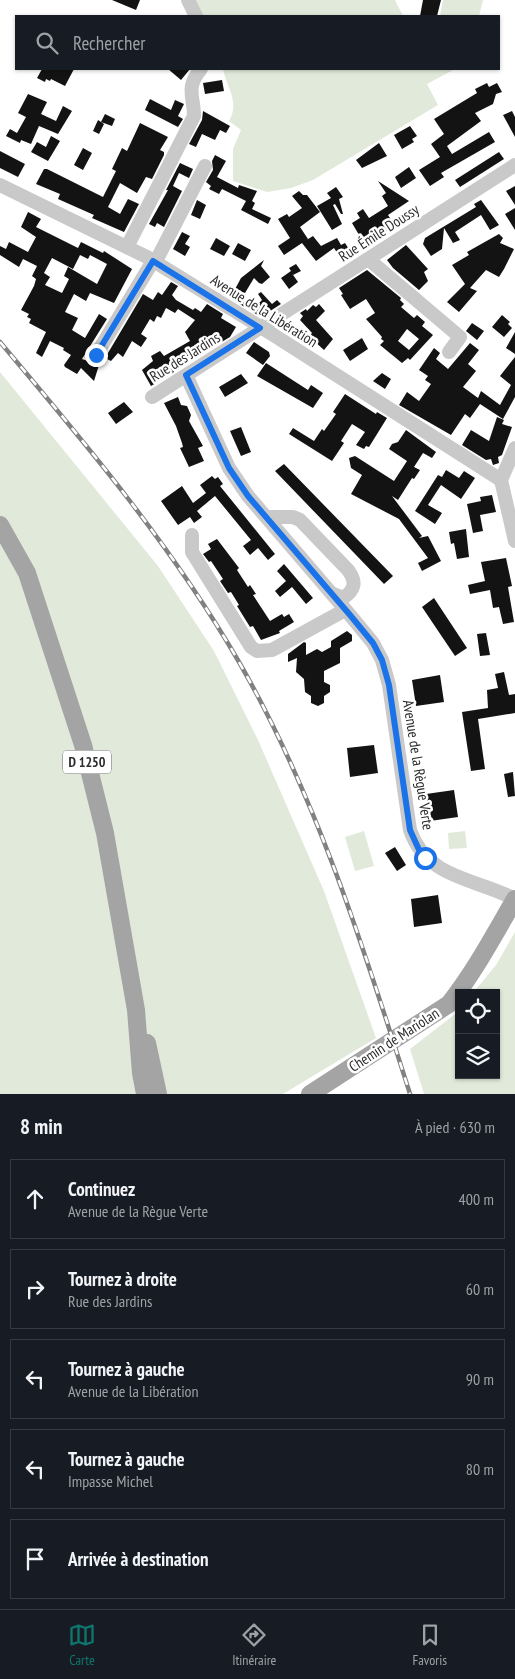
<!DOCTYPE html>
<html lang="fr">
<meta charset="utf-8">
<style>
body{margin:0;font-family:"PT Sans Narrow",sans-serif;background:#20242c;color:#f1f3f6}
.controls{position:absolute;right:15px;bottom:15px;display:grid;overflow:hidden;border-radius:0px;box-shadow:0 1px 4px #0004}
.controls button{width:45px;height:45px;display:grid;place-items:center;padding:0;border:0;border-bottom:1px solid #363941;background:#171b24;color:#f1f3f6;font:25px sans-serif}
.stop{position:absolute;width:15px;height:15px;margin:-11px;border:4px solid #1a73e8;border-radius:50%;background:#fff}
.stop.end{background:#1a73e8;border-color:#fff;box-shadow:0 1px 5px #0008}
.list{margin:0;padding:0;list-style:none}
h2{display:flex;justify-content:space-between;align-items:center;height:65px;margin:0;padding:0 20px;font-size:21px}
h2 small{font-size:16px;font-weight:400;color:#9ea1a6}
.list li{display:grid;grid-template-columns:32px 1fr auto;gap:15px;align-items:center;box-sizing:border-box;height:80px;margin:0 10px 10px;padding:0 10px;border:1px solid #363941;border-radius:0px}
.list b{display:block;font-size:19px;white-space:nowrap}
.list p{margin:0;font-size:16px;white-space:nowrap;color:#9ea1a6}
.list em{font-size:16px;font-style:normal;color:#9ea1a6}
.icon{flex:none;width:28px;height:28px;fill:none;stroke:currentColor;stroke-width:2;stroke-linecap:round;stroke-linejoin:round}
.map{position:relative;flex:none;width:515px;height:1094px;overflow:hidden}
.search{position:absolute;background:#171b24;box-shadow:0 1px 4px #0004;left:15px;right:15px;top:15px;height:55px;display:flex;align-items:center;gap:12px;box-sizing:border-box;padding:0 18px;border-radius:0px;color:#9ea1a6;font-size:19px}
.sheet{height:515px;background:#171b24}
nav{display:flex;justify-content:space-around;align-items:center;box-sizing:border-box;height:70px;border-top:1px solid #363941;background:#171b24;font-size:14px;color:#9ea1a6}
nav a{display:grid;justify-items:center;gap:2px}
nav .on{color:#0f766e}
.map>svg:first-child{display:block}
.green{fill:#e1eada}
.building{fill:#131313;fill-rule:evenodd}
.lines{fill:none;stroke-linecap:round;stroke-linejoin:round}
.minor{stroke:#c9c9c9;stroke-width:14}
.major{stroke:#a4a4a4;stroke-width:18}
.rail-casing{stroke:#818181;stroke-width:4.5}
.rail{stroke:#fff;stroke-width:2.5;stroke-dasharray:8;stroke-linecap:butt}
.route{stroke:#1a73e8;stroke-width:6}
.labels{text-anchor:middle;stroke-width:5;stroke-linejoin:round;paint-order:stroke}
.shield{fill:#fff;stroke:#6b6b6b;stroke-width:1}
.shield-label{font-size:14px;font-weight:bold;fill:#2c2c2c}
.street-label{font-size:15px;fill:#2c2c2c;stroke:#fff}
</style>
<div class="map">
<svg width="515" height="1094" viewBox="0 0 515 1094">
<rect width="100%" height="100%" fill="#fff"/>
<path class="green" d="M195,0H395L403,16H203Z
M443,0H483L479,16H440Z
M223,69H455L427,84L438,105L313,180L291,188L267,192L233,181V149L241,130L229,121C240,102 227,88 223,69Z
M0,372L158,566L214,651L258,740L324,891L376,1038L283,1094H0Z
M364,831L374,866L355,871L345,837Z
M465,831L467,848L449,849L448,833Z
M515,932V1094H424L410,1049L459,1011V1075H496V993H473L496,965Z"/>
<path class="building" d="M112,0H140L136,10Z
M423,0H441L437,16H420Z
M42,69H74L65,86L51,79L50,81L46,79L45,82L37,78Z
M168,69H190L181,80Z
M222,80L224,91L205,94L203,83Z
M487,83L489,87L497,83L502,92L496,94L493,104L475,113L481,121L447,146L452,154L489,132L495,142L441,173L444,177L430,186L419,170L440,157L431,144L444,134L434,119L477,93L475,89Z
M28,94L47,102L41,114L56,121L63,106L72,111L58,134L39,126L31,144L21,140L20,143L6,136L10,129L17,133L26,117L18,113Z
M150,99L171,110L175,100L184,104L178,116L183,119L178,127L145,110Z
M203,111L230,126L226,133L220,130L215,140L202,134L196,147L189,144L202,120Z
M512,111L515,117V137L503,115Z
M105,114L115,119L112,126L101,122Z
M98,120L104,124L99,134L93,131Z
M140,123L168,137L160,150L164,152V155L152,179L146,177L137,193L120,183L108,207L120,214L128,199L139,204L124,232L92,218L94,215L58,199L60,194L36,184L44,169H47L103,197L116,171L112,169L122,148L127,151Z
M410,126L417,136L412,139L414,142L402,149L394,135Z
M51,136L60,141L48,161L31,152L37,142L46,147Z
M379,143L387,156L362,168L356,160Z
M83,148L92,153L83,170L74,165Z
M0,151L25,164L18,177L0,168Z
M499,152L504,159L460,187L455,180Z
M215,155L226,161L217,177L238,188L239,185L257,191L252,201L255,203L252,209L271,218L268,224L241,210L246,201L222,189L219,194L209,189L211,186L206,182L213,170L212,161Z
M180,163L193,169L189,178L179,173L173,186L182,191L164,227L157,223L155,227L149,224L168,190H166Z
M409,167L416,178L401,188L395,177Z
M378,181L409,201L388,215L395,226L384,232L381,227L362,240L352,223L360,218L357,213L363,209L369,218L388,206L382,196L386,193Z
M515,186V205L506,191Z
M336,187L343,197L339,199L343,214H341L335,204L333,205L342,224L332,230L317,206L331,198L327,193Z
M299,191L303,195H307L320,212L300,227L308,239L305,241L313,236L321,246L337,238L341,245L345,243L354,257L343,262L334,248L316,261L302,243L284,255L278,246L290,238L278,219L287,214L289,217L302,208L292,196Z
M197,200L206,205L200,219L191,215Z
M481,200L499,225L490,230L481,215L455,232L460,240L453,243L444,228L442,249L431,256L423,244L425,238L476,207L474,204Z
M515,208V230L505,214Z
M28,212L41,219L36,227L78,248L81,242L103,253L104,251L132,269L114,303L90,293L86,301L74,294L65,312L78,318L72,330L85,338L99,314L107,319L82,359L99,365L94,381L81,368L77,374L65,367L64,365L71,355L63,350L64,348L50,341L42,357L36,353L46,332L29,323L31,319L27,317L29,314L21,310L34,286L36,279L32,276L37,266L23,259L19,267L0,255V246L6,249L9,242L28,252L36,237L21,227ZM80,255L88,259L90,255L107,264L97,284L68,267L64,276L69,279L62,293L45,285L50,277L44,273L52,258L73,269Z
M182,232L190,236L185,244L190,247L185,256L173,249Z
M499,234L503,238L500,243L514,249L504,269L499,277L486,270L470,288L477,291L459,312L447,302L465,284L452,265L469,255L467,252Z
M216,238L230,246L224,256L210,249Z
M238,243L251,250L245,261L232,254Z
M406,245L428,269L424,272L428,281L419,290L393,268L387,260Z
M264,260L261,266L270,277L262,284L259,283L254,278L242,298L256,306L262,300L258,294L261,292L272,304L277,300L281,304L261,317L220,292L224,287L233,293L241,278Z
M296,264L301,271L293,275L291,272L298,282L289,289L281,278L291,271L289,268Z
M367,270L401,298L400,300L404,304L401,307L414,318L417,315L425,322L422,326L433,335L410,360L408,358L402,363L380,345L384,341L381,339L382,337L366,319L375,313L366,299L350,309L341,295L343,294L339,288ZM407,329L419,339L409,350L398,341Z
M171,282L178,286L172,295L176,300L193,310L195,308L201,312L207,304L223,314L221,318L236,327L230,337L220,343L212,340L198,356L196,351L171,366L174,372L151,386L142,370L153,361L151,356L160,351L164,356L190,341L185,332L195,320L178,309L175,313L166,308L161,318L157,316L154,322L150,319L141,334L147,338L141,347L132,341L123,357L118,353L111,361L105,358L143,294L153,300L158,292L162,295Z
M319,304L325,311L316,320L333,339L324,350L314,341L309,347L303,343L312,333L300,320L303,316L300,313L306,309L307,311L313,305L316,307Z
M502,315L510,322L508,324L512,328L504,337L492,327Z
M472,323L484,331L477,340L466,331Z
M515,332V354L506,348Z
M362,338L368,349L350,361L343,350Z
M254,342L269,352L270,356L263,365L246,353Z
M470,343L479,350L468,364L476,371L463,387L478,398L481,391L500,405L511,385L500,376L515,357V397L503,419L480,404L470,418L465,414L451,435L399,405L407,392L419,401L431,384L425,380L428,376L419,370L434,348L440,353L436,359L448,369Z
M266,363L308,390L311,385L323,393L313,408L257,376Z
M382,373L391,379L385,389L373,381Z
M241,374L248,383L225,397L219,387Z
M345,394L376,414L377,412L387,418L369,447L366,446L364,449L356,445L365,432L352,424L341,441L344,443L332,461L289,434L293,428L314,441L322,429L324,431L336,414L333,412Z
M178,397L181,405L187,406L191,415L189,421L203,446L198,448L204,461L189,467L180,448L183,447L182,443L176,426L164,403Z
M124,402L133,412L116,424L108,413Z
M497,417L504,420L502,424L512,427L502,455L498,457L499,463L493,465L491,459L486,460L462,445L471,430L489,441Z
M241,427L251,452L241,456L230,431Z
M406,430L436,452L432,458L423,453L414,467L420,470L414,479L412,478L398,500L392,496L422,536L419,538L428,536L441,561L422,571L418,563L428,558L399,519L351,494L362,475L351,468L349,458L355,456L394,481L407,461L389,449L392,444L398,442Z
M284,464L393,576L384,584L275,471Z
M446,470L459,478L464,471L475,478L461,499L441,485L428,505L442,513L435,524L415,511L438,475L442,477Z
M212,476L215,479L218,477L223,484L220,486L275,554L268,560L258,548L250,555L243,546L251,540L215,496L197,511L202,517L194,523L190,517L178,525L161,501L182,486L193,503L206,493L200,485Z
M492,495L496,512L480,515L483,531L473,533L467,504L481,501L480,497Z
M466,529L469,557L457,559L454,543L451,544L449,532Z
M217,539L239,568L237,570L248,587L250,585L256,594L253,595L270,621L282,614L284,617L289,614L294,622L279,631L280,633L261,640L253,626L250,627L237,606L239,605L231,592L228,593L220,581L223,579L211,561L209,562L203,554L211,549L208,544Z
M506,558L512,586L508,587L514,622L503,624L499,607L493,608L490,590L470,594L468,585L485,581L481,562Z
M284,564L313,598L306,604L292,587L280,597L275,591L286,581L277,571Z
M434,598L467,648L455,656L422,607Z
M347,631L352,635V641L340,648V663L324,671V682L330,685V692L324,696V703L318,706L311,703V696L305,692L304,679L296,672L297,658L288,662V654L304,642L306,643V655L317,649L322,652L331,647V641Z
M486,633L490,655L480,656L477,634Z
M504,672L509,695L515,694V713L478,719L485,769L471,771L462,712L488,708L487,690L498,688L495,674Z
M440,675L444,702L416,706L412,680Z
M374,745L378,773L350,777L347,748Z
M513,772L515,796L508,797L504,774Z
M454,790L458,817L430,821L426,794Z
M395,847L406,865L397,871L385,853Z
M438,895L442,923L414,927L411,899Z"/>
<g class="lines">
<path class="minor" d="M188,0L196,16
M0,185L147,257L272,334L501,480
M127,247L194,116C194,96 185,88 201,69
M368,259L460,337L449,352
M155,263L205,166
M96,355L153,261
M186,375L229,468L248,496L350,615L373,643L382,660L389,685L410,830C427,879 475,878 515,899
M152,397L515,165
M501,480L515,541
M501,480L515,448
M267,517H293L300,520L348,570C357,582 355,590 343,598L331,593
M192,535V552L251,647L257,651L272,650L345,610"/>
<path class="major" d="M0,525L27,573L83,745L105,833L136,1010L141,1073L145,1094
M147,1043L158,1094
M310,1094L449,1004C475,971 494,935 515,899"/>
<g class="rail-casing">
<path id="rail" d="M0,342C86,444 172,546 239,662C317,798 363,946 410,1094"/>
</g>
<use href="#rail" class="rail"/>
</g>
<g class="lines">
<path class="route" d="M96,355L153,261L260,328L186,375L229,468L248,496L350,615L373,643L382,660L389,685L410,830L420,852L425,858"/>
</g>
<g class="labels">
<rect class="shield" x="63" y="750.5" width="48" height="23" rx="4"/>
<g class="shield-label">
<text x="87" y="767">D 1250</text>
</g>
<g class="street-label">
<text transform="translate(379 233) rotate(-33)" y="5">Rue Émile Doussy</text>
<text transform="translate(264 311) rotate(32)" y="5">Avenue de la Libération</text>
<text transform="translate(185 357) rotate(-32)" y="5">Rue des Jardins</text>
<text transform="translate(418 765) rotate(81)" y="5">Avenue de la Règue Verte</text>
<text transform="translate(394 1040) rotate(-33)" y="5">Chemin de Mariolan</text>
</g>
</g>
</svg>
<div class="controls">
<button><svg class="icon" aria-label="locate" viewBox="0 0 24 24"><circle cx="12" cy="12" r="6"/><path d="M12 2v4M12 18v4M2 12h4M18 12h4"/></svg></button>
<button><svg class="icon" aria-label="layers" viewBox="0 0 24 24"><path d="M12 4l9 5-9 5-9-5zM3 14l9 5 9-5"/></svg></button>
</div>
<div class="stop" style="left:425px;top:858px"></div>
<div class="stop end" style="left:96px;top:355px"></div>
<div class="search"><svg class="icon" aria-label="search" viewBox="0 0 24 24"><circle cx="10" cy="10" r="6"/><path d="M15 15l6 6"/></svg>Rechercher</div>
</div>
<section class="sheet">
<h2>8 min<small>À pied · 630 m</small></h2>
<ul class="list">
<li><svg class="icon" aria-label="ahead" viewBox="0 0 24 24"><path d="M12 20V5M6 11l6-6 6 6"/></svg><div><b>Continuez</b><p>Avenue de la Règue Verte</p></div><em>400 m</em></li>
<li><svg class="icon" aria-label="right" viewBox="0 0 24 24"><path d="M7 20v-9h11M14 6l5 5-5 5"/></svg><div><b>Tournez à droite</b><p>Rue des Jardins</p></div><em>60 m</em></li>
<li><svg class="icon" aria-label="left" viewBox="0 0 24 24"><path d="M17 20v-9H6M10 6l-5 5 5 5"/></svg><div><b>Tournez à gauche</b><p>Avenue de la Libération</p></div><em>90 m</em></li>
<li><svg class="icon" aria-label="left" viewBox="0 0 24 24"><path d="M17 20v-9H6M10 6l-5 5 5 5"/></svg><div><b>Tournez à gauche</b><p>Impasse Michel</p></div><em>80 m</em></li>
<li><svg class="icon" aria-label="arrive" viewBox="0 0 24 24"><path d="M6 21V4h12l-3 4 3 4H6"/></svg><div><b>Arrivée à destination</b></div></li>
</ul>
</section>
<nav>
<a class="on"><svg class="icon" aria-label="map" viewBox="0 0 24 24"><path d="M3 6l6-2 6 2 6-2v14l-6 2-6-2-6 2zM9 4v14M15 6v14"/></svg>Carte</a>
<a><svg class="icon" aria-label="directions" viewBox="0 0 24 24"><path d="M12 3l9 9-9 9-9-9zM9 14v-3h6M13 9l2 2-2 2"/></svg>Itinéraire</a>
<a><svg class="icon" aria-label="saved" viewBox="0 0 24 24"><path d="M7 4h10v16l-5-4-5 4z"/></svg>Favoris</a>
</nav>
